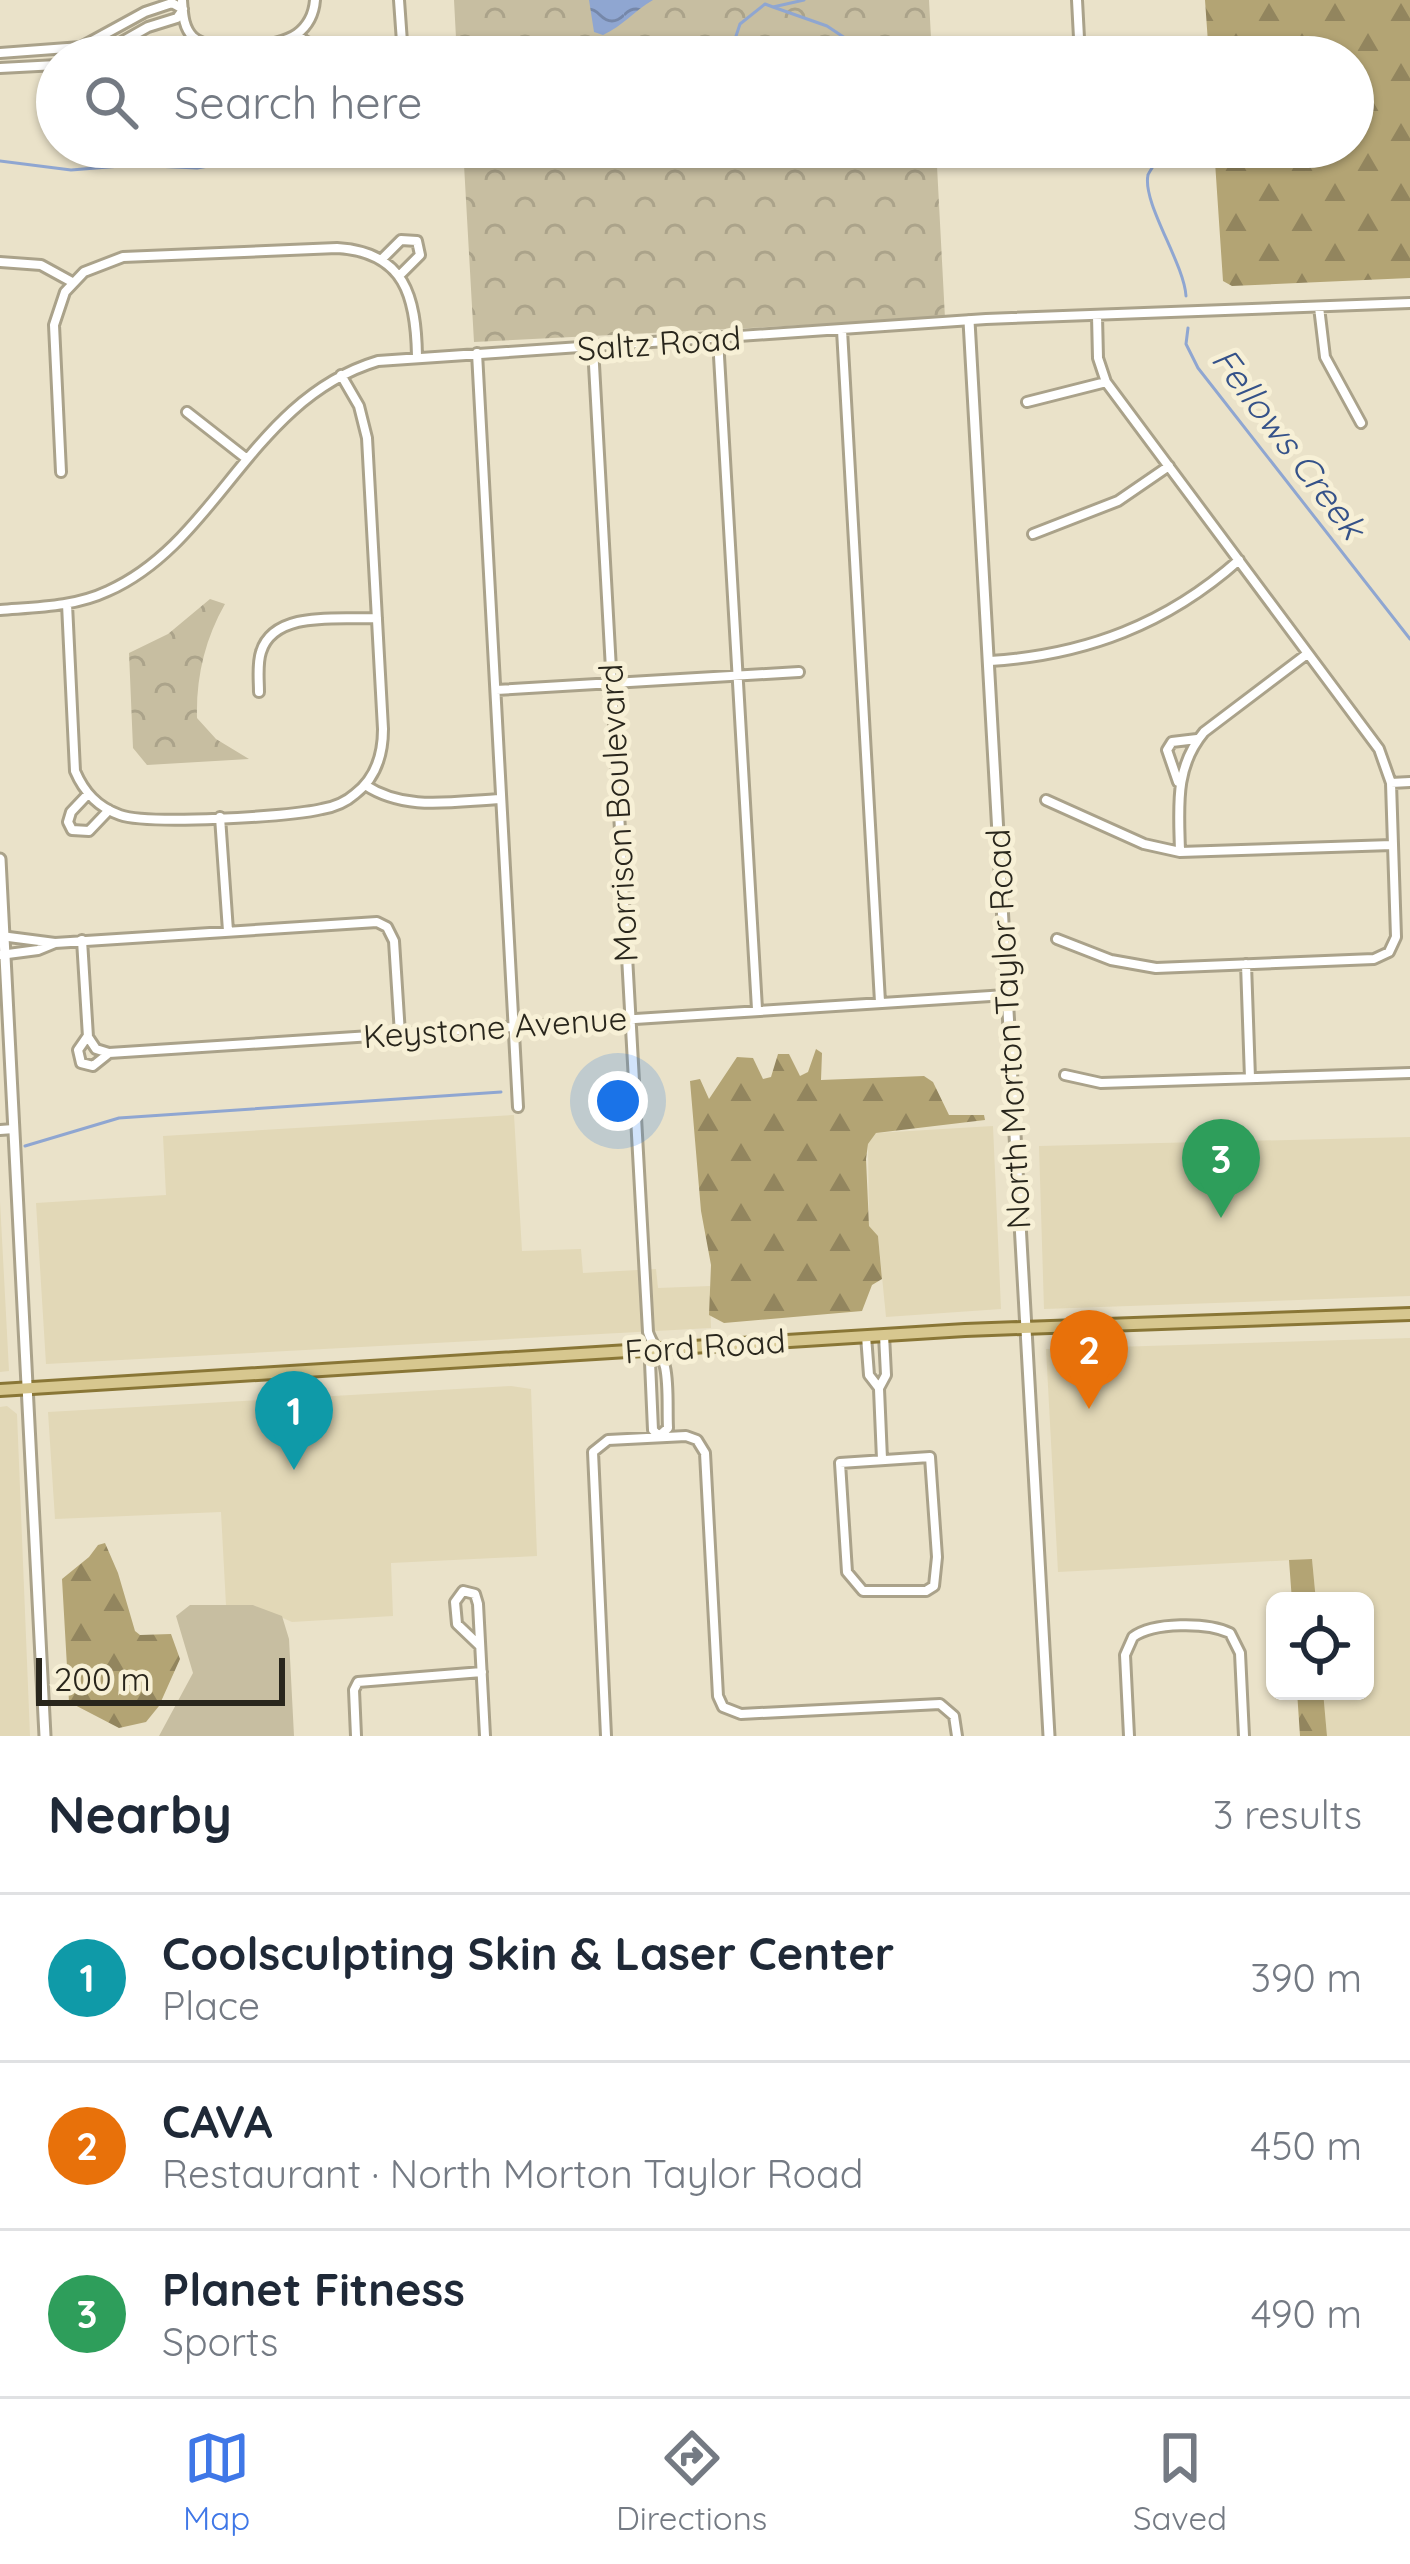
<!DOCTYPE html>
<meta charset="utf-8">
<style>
body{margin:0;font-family:Quicksand,sans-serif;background:#f2f2f3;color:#1f2937}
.controls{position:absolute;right:36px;bottom:36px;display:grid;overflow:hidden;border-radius:18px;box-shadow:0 3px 9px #0004}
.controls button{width:108px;height:108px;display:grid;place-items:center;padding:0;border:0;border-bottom:3px solid #e0e1e3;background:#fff;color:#1f2937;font:60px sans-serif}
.scale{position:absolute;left:36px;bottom:30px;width:249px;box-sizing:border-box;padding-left:12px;border:6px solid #29261c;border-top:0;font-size:33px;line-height:42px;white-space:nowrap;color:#29261c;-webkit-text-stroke:9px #f7f0d6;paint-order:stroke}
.you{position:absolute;left:618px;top:1101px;width:42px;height:42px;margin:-30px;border:9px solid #fff;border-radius:50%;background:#1a73e8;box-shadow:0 0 0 18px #1a73e833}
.badge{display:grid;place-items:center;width:78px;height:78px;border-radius:50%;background:#3f77e7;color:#fff;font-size:39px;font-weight:700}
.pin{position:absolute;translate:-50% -99px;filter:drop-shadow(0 3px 6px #0008)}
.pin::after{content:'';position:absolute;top:63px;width:42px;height:36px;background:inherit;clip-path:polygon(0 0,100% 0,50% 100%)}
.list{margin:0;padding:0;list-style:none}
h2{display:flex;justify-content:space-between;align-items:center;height:156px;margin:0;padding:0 48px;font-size:51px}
h2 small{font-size:39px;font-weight:400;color:#747a83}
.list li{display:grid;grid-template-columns:78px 1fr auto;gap:36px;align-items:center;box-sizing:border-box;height:168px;padding:0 48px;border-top:3px solid #e0e1e3}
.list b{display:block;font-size:45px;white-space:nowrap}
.list p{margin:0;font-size:39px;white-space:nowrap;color:#747a83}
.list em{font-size:39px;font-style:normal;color:#747a83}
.icon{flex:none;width:66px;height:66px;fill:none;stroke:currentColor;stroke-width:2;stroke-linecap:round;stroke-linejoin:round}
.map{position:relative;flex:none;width:1410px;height:1736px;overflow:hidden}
.search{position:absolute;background:#fff;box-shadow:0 3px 9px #0004;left:36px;right:36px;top:36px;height:132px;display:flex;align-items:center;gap:30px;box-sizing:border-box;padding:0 42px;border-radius:66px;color:#747a83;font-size:45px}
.sheet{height:660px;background:#fff}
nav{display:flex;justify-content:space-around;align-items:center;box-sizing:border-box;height:168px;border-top:3px solid #e0e1e3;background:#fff;font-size:33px;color:#747a83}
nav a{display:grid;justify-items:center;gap:6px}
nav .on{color:#3f77e7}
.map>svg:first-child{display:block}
.built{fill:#e2d8b7}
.green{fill:#c7bea1}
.forest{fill:url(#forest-firs)}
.park{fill:url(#park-crowns)}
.water{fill:url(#water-waves)}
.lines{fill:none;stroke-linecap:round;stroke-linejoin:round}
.stream{stroke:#8fa6d1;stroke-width:3}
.minor-casing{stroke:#aaa28a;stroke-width:14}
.tertiary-casing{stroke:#aaa28a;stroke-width:15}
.primary-casing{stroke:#897636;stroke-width:16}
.minor{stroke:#fff;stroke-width:8}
.tertiary{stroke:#fff;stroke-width:9}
.primary{stroke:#d7c78f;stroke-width:10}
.labels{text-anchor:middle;stroke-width:10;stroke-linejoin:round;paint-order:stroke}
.street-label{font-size:33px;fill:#29261c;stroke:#f7f0d6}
.water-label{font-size:36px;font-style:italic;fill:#355289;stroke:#f7f0d6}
</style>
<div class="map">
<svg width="1410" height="1736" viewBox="0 0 1410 1736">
<defs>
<pattern id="forest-firs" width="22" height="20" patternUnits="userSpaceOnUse" patternTransform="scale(3)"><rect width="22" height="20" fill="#b3a474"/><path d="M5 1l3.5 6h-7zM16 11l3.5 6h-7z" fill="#92855e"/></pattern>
<pattern id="park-crowns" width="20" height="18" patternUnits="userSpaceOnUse" patternTransform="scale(3)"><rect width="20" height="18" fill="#c7bea1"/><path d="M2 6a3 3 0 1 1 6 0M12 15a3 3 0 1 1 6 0" fill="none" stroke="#aba38a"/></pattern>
<pattern id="water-waves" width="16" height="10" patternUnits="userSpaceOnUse" patternTransform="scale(3)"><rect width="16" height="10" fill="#8fa6d1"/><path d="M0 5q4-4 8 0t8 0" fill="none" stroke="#7587a9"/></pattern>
</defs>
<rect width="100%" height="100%" fill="#eae2c9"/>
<path class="built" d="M514,1115L522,1251L581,1249L583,1273L656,1269L658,1288L710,1286L711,1328L46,1364L36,1203L166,1195L163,1136Z
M993,1126L1001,1309L886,1317L878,1236L869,1227L868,1144L876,1133Z
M1410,1137V1296L1044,1309L1039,1146Z
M0,1201L9,1371L0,1372Z
M1410,1338V1736H1327L1323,1691H1365V1601H1316L1312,1559L1058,1572L1046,1349Z
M511,1386L531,1389L537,1556L391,1563L393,1616L292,1622L253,1605H226L221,1512L55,1519L48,1412Z
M7,1406L17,1414L30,1736H0V1407Z"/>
<path class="green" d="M190,1605H253L282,1616L289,1639L294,1736H159L193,1673L176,1616Z"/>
<path class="forest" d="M1205,0H1410V278L1232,286L1223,281L1214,147H1353V57H1209Z
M816,1049L822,1053L821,1080L924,1076L933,1082L949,1115H984L985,1120L876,1133L868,1144L866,1159L869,1226L878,1236L882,1279L872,1285L862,1311L724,1323L709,1315L711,1265L701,1211L690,1081L700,1079L709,1099L737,1057L753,1058L763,1079L771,1077L778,1054H789L800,1076L808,1072Z
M105,1543L118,1573L135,1631L140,1635L171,1634L180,1659L159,1706L146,1722L119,1728L69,1702L62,1579L89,1557L98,1545Z
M1312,1559L1316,1601H1292L1289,1560Z
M1297,1691H1323L1327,1736H1300Z"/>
<path class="park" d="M454,0H929L932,57H457Z
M463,147H936L945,318L474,342Z
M210,599L225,604C205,639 196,677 197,718L216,739L249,759L147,765L133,748L129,653L168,634Z"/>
<path class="water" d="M589,0H653C634,11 623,26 603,35L594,32Z"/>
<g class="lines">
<path class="stream" d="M773,7L827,26L845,38L885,41L910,56L928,57
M691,57L699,50L722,49L734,42L740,24L765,4L773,7L804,0
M1154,147L1158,159C1157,160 1148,174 1148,175C1142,203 1184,263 1186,296
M0,161L71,170L133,165L197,168L266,156L303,163L472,150L502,166L555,147
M1188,328L1186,344L1198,368L1410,639
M25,1146L119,1118L501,1092"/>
<g class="minor-casing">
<path id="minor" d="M182,0C183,13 183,27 193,37C211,54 278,48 297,34C309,25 314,13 315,0
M1077,0L1080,57
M297,34C320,60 365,48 397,46L402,42L399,0
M0,53L81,47L145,12L172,3L183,9
M95,57L148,27L177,18L182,11
M0,68L57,65
M381,260L401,240L417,241L420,255L399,276
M0,262L41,265L72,282
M1319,307L1325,357L1361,423
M842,330L880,1002
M718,339L757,1009
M593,347L648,1332C652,1345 662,1355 665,1367C669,1386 667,1409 668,1428L659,1436
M477,353L518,1107
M1027,402L1106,382
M187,412L247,459
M61,472L54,325L65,292L84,272L123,257L337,248C405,252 416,297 417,356
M1033,534L1118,501L1169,466
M67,604L75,771C84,792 97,807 120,815C148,825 288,817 322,809C334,807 346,802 355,794C376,778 383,754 383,729L367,438L359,406L341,375
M0,610C37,607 74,607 108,591C218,542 251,399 378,361L986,319L1410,303
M990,661C1086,655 1167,624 1239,560
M496,690L799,672
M259,692C259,680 257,664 261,652C274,609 342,620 377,618
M1178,782L1167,750L1172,742L1197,739
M1391,783L1410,782
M365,785C406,812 454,801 501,799
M88,794L71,812L68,822L72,830L89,831L109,810
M1046,800L1144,844L1180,852L1392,845
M220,817L228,931
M1180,852C1179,807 1174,768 1204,732L1307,654
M1057,939L1111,960L1156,968L1374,959L1389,952L1396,937L1391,783L1379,749L1106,382L1098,358L1097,316
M82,940L88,1037L96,1049L109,1053L1006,995
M55,943L377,922L387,927L394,941L400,1034
M0,955L38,950L55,943L1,936
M1246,964L1250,1078
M87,1037L78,1050L81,1063L93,1066L108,1054
M1065,1075L1101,1083L1410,1073
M0,1130L14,1129
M866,1336L869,1375L879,1388L886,1375L884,1335
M653,1350L650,1362L653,1430L658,1435
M879,1389L882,1459
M930,1457L937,1557L934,1586L926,1591H863L847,1572L840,1463Z
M480,1646L457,1624L455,1602L463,1591L475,1594L478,1604L485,1736
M356,1736L354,1690L358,1682L482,1672
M606,1736L593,1452L608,1440L686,1436L697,1440L705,1453L718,1696L723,1707L741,1714L940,1704L954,1716L957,1736
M1129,1736L1125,1655L1133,1637C1153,1622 1207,1622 1230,1633L1240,1653L1244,1736"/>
</g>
<g class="tertiary-casing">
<path id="tertiary" d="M969,321L1049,1736
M0,859L45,1736"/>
</g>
<g class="primary-casing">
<path id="primary" d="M0,1390L965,1330L1410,1314"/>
</g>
<use href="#minor" class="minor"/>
<use href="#tertiary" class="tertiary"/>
<use href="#primary" class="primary"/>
</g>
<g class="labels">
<g class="street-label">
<text transform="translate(659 343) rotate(-4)" y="12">Saltz Road</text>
<text transform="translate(618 813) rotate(-93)" y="12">Morrison Boulevard</text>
<text transform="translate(495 1027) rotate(-4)" y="12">Keystone Avenue</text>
<text transform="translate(1008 1029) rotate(-93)" y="12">North Morton Taylor Road</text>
<text transform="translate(705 1346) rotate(-4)" y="12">Ford Road</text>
</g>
<g class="water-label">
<text transform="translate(1289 443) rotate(53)" y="13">Fellows Creek</text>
</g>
</g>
</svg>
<div class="controls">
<button><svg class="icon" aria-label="locate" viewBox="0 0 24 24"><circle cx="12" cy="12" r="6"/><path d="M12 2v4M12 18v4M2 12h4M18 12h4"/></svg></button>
</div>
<div class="scale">200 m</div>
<div class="you"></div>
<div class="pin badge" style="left:294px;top:1470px;background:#0f9aa8">1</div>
<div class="pin badge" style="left:1089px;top:1409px;background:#e8710a">2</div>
<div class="pin badge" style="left:1221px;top:1218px;background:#2e9e5b">3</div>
<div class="search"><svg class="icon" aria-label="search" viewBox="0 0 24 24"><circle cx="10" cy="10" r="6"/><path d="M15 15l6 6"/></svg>Search here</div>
</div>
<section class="sheet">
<h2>Nearby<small>3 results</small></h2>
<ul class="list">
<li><span class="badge" style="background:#0f9aa8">1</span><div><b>Coolsculpting Skin &amp; Laser Center</b><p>Place</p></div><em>390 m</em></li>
<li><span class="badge" style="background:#e8710a">2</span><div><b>CAVA</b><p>Restaurant · North Morton Taylor Road</p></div><em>450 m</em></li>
<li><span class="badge" style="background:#2e9e5b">3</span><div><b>Planet Fitness</b><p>Sports</p></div><em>490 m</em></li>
</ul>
</section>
<nav>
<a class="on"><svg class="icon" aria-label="map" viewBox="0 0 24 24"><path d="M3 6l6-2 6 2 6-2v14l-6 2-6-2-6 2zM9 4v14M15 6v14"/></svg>Map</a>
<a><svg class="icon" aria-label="directions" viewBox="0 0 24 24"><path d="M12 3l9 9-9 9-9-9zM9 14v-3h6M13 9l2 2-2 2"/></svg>Directions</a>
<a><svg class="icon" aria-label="saved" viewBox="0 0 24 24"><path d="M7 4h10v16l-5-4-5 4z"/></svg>Saved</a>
</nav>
